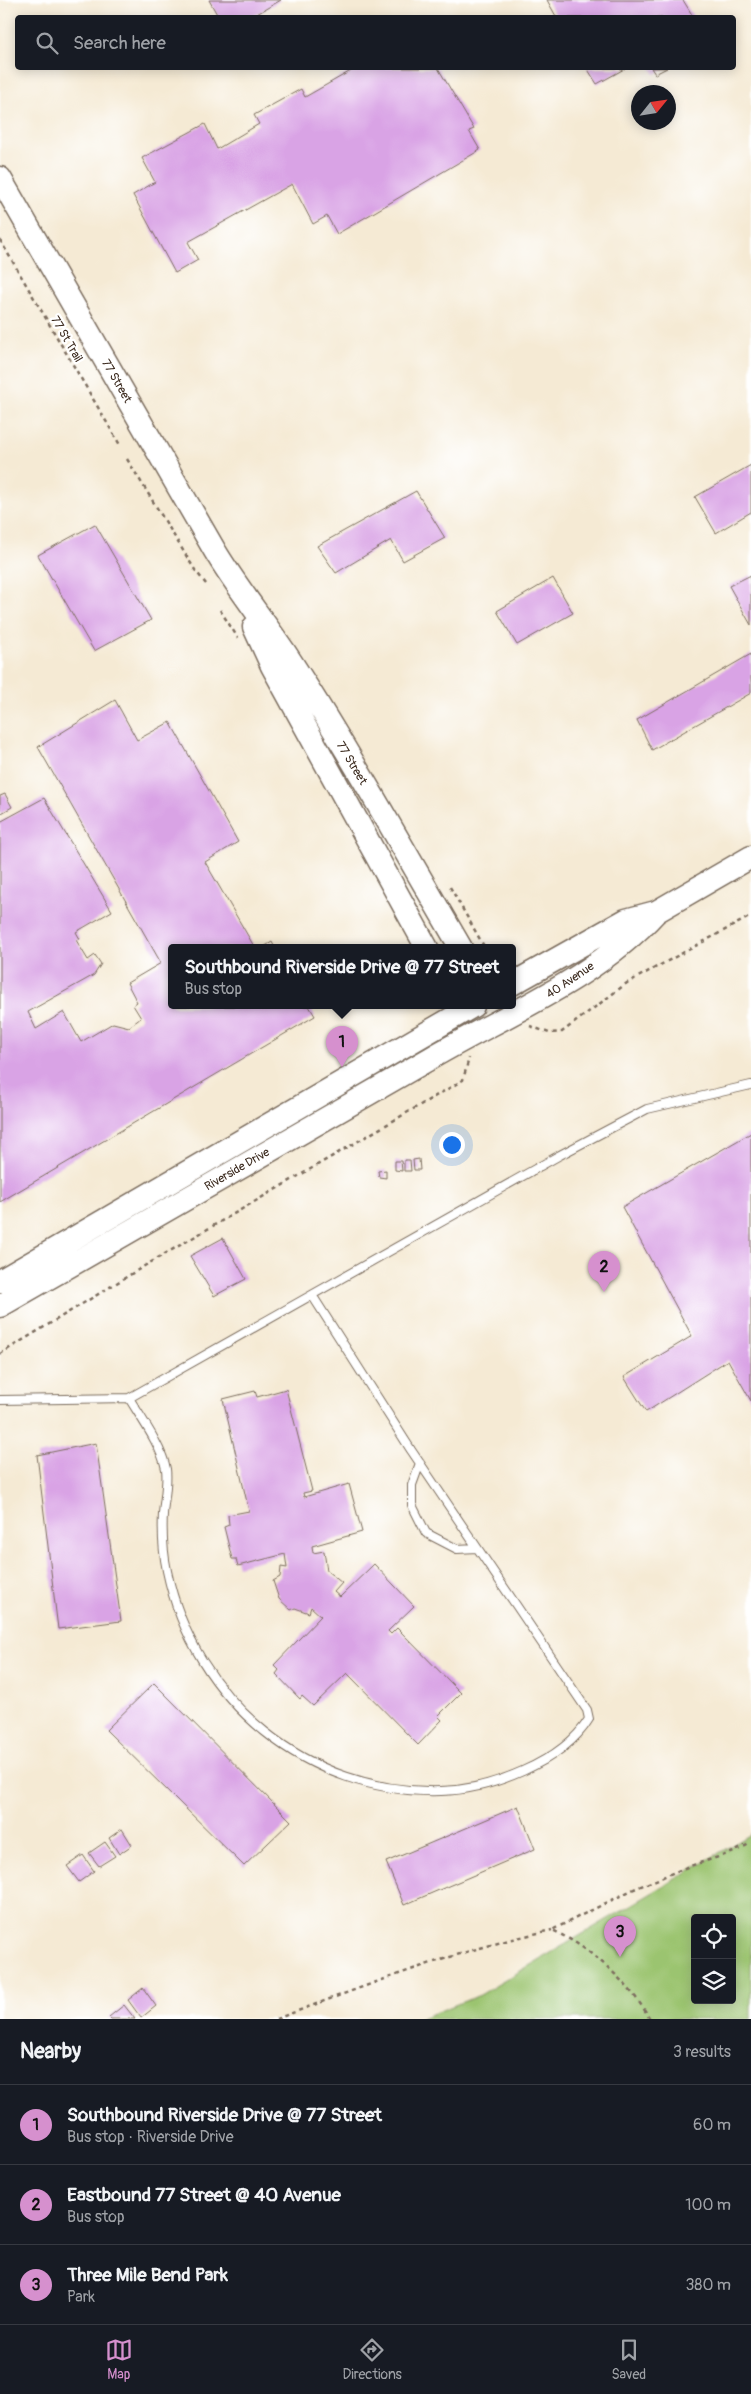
<!DOCTYPE html>
<meta charset="utf-8">
<style>
body{margin:0;font-family:Pangolin,sans-serif;background:#20242c;color:#f1f3f6}
.controls{position:absolute;right:15px;bottom:15px;display:grid;overflow:hidden;border-radius:5px;box-shadow:0 2px 12px #0003}
.controls button{width:45px;height:45px;display:grid;place-items:center;padding:0;border:0;border-bottom:1px solid #363941;background:#171b24;color:#f1f3f6;font:25px sans-serif}
.compass{position:absolute;left:631px;top:85px;width:45px;height:45px;border-radius:50%;background:#171b24;box-shadow:0 2px 12px #0003;rotate:60deg}
.you{position:absolute;left:451px;top:1144px;width:18px;height:18px;margin:-12px;border:4px solid #fff;border-radius:50%;background:#1a73e8;box-shadow:0 0 0 8px #1a73e833}
.badge{display:grid;place-items:center;width:32px;height:32px;border-radius:50%;background:#d690ce;color:#111;font-size:16px;font-weight:700}
.pin{position:absolute;translate:-50% -41px;filter:drop-shadow(0 1px 2px #0008)}
.pin::after{content:'';position:absolute;top:26px;width:18px;height:15px;background:inherit;clip-path:polygon(0 0,100% 0,50% 100%)}
.popup{position:absolute;left:168px;top:944px;width:348px;height:65px;box-sizing:border-box;display:grid;place-content:center;border-radius:5px;background:#171b24;filter:drop-shadow(0 1px 4px #0005);font-size:16px;white-space:nowrap;color:#9ea1a6}
.popup b{font-size:19px;color:#f1f3f6}
.popup::after{content:'';position:absolute;left:50%;top:100%;margin-left:-10px;border:10px solid transparent;border-top-color:#171b24}
.list{margin:0;padding:0;list-style:none}
h2{display:flex;justify-content:space-between;align-items:center;height:65px;margin:0;padding:0 20px;font-size:21px}
h2 small{font-size:16px;font-weight:400;color:#9ea1a6}
.list li{display:grid;grid-template-columns:32px 1fr auto;gap:15px;align-items:center;box-sizing:border-box;height:80px;padding:0 20px;border-top:1px solid #363941}
.list b{display:block;font-size:19px;white-space:nowrap}
.list p{margin:0;font-size:16px;white-space:nowrap;color:#9ea1a6}
.list em{font-size:16px;font-style:normal;color:#9ea1a6}
.icon{flex:none;width:28px;height:28px;fill:none;stroke:currentColor;stroke-width:2;stroke-linecap:round;stroke-linejoin:round}
.map{position:relative;flex:none;width:751px;height:2019px;overflow:hidden}
.search{position:absolute;background:#171b24;box-shadow:0 2px 12px #0003;left:15px;right:15px;top:15px;height:55px;display:flex;align-items:center;gap:12px;box-sizing:border-box;padding:0 18px;border-radius:5px;color:#9ea1a6;font-size:19px}
.sheet{height:305px;background:#171b24}
nav{display:flex;justify-content:space-around;align-items:center;box-sizing:border-box;height:70px;border-top:1px solid #363941;background:#171b24;font-size:14px;color:#9ea1a6}
nav a{display:grid;justify-items:center;gap:2px}
nav .on{color:#d690ce}
.map>svg:first-child{display:block}
.green{fill:#9bc470;stroke:#6b7747;fill-rule:evenodd}
.building{fill:#d9a3e5}
.lines{fill:none;stroke-linecap:round;stroke-linejoin:round}
.lane-casing{stroke:#7c6d5e;stroke-width:10}
.secondary-casing{stroke:#7c6d5e;stroke-width:25}
.path{stroke:#7c6d5e;stroke-width:2.5;stroke-dasharray:4 4;stroke-linecap:butt}
.lane{stroke:#fff;stroke-width:8}
.secondary{stroke:#fff;stroke-width:22}
.labels{text-anchor:middle;stroke-width:4.5;stroke-linejoin:round;paint-order:stroke}
.street-label{font-size:12px;fill:#3b2a1e;stroke:#fff}
</style>
<div class="map">
<svg width="751" height="2019" viewBox="0 0 751 2019">
<rect width="100%" height="100%" fill="#fff"/>
<filter id="ink" filterUnits="userSpaceOnUse"><feTurbulence type="fractalNoise" baseFrequency=".02" numOctaves="2"/><feDisplacementMap in="SourceGraphic" scale="10" xChannelSelector="R" yChannelSelector="G"/><feConvolveMatrix kernelMatrix="1 2 1 2 8 2 1 2 1" color-interpolation-filters="sRGB"/></filter>
<filter id="wash" filterUnits="userSpaceOnUse"><feTurbulence type="fractalNoise" baseFrequency=".0096" numOctaves="4" result="noise"/><feDisplacementMap in="SourceGraphic" scale="20" xChannelSelector="R" yChannelSelector="G"/><feGaussianBlur stdDeviation="1.12" result="paint"/><feColorMatrix in="noise" values="0 0 0 0 0 0 0 0 0 0 0 0 0 0 0 0 0 1.4 0 .05"/><feComposite in="paint" operator="in"/></filter>
<g filter="url(#wash)">
<rect width="100%" height="100%" fill="#f5ead4"/>
<path class="green" d="M751,1834V2019H419L480,1995ZM695,1918H732V2000H695Z"/>
<g id="blocks">
<path class="building" d="M209,0H281L250,18H219Z
M547,0H683L694,18H557Z
M356,68H438L474,129L469,131L480,150L337,234L327,216L313,224L292,184L188,242L198,260L175,273L133,195L155,182L142,158L205,124L217,149L259,124L254,115L301,89L305,97Z
M587,68H626L597,84Z
M651,68H667L655,74Z
M751,465V512L716,533L695,497Z
M416,491L445,538L403,561L391,540L336,573L317,546Z
M95,524L151,620L94,651L38,555Z
M751,575V625L729,586Z
M553,578L573,613L517,645L497,611Z
M751,654V693L652,750L637,720Z
M115,700L137,740L170,722L238,842L205,862L255,948H172V1006H309L315,1016L0,1202V822L44,798L112,911L76,932L80,939L76,940L88,960L95,955L101,964L94,975L28,1012L36,1029L64,1012L81,1042L113,1023L129,1027L141,1018L133,1005L137,1002L127,983L161,963L38,747Z
M5,794L12,807L0,814V796Z
M272,942L275,948H262Z
M751,1133V1401L728,1360L646,1412L624,1377L692,1336L622,1207Z
M419,1159L420,1170H414L413,1160Z
M404,1160H410L411,1171H404Z
M395,1161H401L402,1171L395,1170Z
M386,1170V1178L379,1177L378,1171Z
M223,1238L246,1279L214,1296L190,1256Z
M286,1389L312,1491L303,1493L304,1497L349,1484L362,1532L312,1546L313,1553L324,1551L327,1571L342,1583L334,1592L340,1597L374,1564L414,1606L388,1631L391,1634L397,1628L461,1693L438,1716L442,1720L418,1745L347,1673L313,1706L302,1696L300,1699L276,1674L279,1670L274,1665L321,1616L311,1607L309,1613L295,1608L291,1610L279,1599L273,1581L280,1577L281,1567L287,1568L285,1554L238,1566L236,1559H232L224,1527L229,1525L228,1515L249,1511L223,1399L255,1391L257,1397Z
M96,1443L121,1621L58,1629L37,1455Z
M154,1683L291,1821L244,1866L106,1730Z
M518,1806L535,1849L404,1905L386,1862Z
M122,1829L132,1845L119,1854L109,1838Z
M105,1842L115,1856L99,1866L89,1853Z
M83,1855L94,1871L79,1882L67,1866Z
M143,1988L156,2006L141,2018L128,2000Z
M124,2005L135,2019H111L109,2017Z"/>
</g>
</g>
<g filter="url(#ink)">
<use href="#blocks" fill-opacity="0" stroke="#7c6d5e" stroke-width="1"/>
<g class="lines">
<g class="lane-casing">
<path id="lane" d="M129,1398C141,1418 162,1447 166,1469C168,1484 164,1499 163,1514C162,1533 163,1552 167,1571C194,1701 308,1795 441,1791C489,1790 563,1762 589,1719L587,1710L411,1450L312,1295
M0,1400L129,1398L560,1155L647,1109L751,1085
M420,1463L412,1485V1505L426,1533L457,1549L477,1548"/>
</g>
<g class="secondary-casing">
<path id="secondary" d="M0,178L215,551C236,586 261,617 284,651C347,747 403,849 461,948
M254,627L272,666L427,948
M512,984L626,920L656,912L751,857
M0,1281L473,1006
M0,1306C144,1223 287,1141 431,1058C508,1013 595,979 656,912"/>
</g>
<path class="path" d="M0,240L120,445
M127,459L195,570L206,584
M220,610L238,638
M450,887L485,948
M530,1026L549,1033L562,1032L627,983L751,916
M0,1354L146,1265L463,1080L469,1058
M276,2019C365,1986 460,1949 552,1930
M650,2019C629,1982 591,1948 552,1930L634,1889L687,1867L734,1852L751,1843"/>
<use href="#lane" class="lane"/>
<use href="#secondary" class="secondary"/>
</g>
</g>
<g class="labels">
<g class="street-label">
<text transform="translate(67 339) rotate(60)" y="4">77 St Trail</text>
<text transform="translate(117 381) rotate(60)" y="4">77 Street</text>
<text transform="translate(352 763) rotate(59)" y="4">77 Street</text>
<text transform="translate(570 980) rotate(-34)" y="4">40 Avenue</text>
<text transform="translate(237 1169) rotate(-30)" y="4">Riverside Drive</text>
</g>
</g>
</svg>
<div class="controls">
<button><svg class="icon" aria-label="locate" viewBox="0 0 24 24"><circle cx="12" cy="12" r="6"/><path d="M12 2v4M12 18v4M2 12h4M18 12h4"/></svg></button>
<button><svg class="icon" aria-label="layers" viewBox="0 0 24 24"><path d="M12 4l9 5-9 5-9-5zM3 14l9 5 9-5"/></svg></button>
</div>
<svg class="compass" viewBox="-18 -18 36 36"><path d="M0-13l5 13h-10z" fill="#e53935"/><path d="M0 13l5-13h-10z" fill="#9ea1a6"/></svg>
<div class="you"></div>
<div class="pin badge" style="left:342px;top:1067px">1</div>
<div class="popup"><b>Southbound Riverside Drive @ 77 Street</b>Bus stop</div>
<div class="pin badge" style="left:604px;top:1292px">2</div>
<div class="pin badge" style="left:620px;top:1957px">3</div>
<div class="search"><svg class="icon" aria-label="search" viewBox="0 0 24 24"><circle cx="10" cy="10" r="6"/><path d="M15 15l6 6"/></svg>Search here</div>
</div>
<section class="sheet">
<h2>Nearby<small>3 results</small></h2>
<ul class="list">
<li><span class="badge">1</span><div><b>Southbound Riverside Drive @ 77 Street</b><p>Bus stop · Riverside Drive</p></div><em>60 m</em></li>
<li><span class="badge">2</span><div><b>Eastbound 77 Street @ 40 Avenue</b><p>Bus stop</p></div><em>100 m</em></li>
<li><span class="badge">3</span><div><b>Three Mile Bend Park</b><p>Park</p></div><em>380 m</em></li>
</ul>
</section>
<nav>
<a class="on"><svg class="icon" aria-label="map" viewBox="0 0 24 24"><path d="M3 6l6-2 6 2 6-2v14l-6 2-6-2-6 2zM9 4v14M15 6v14"/></svg>Map</a>
<a><svg class="icon" aria-label="directions" viewBox="0 0 24 24"><path d="M12 3l9 9-9 9-9-9zM9 14v-3h6M13 9l2 2-2 2"/></svg>Directions</a>
<a><svg class="icon" aria-label="saved" viewBox="0 0 24 24"><path d="M7 4h10v16l-5-4-5 4z"/></svg>Saved</a>
</nav>
